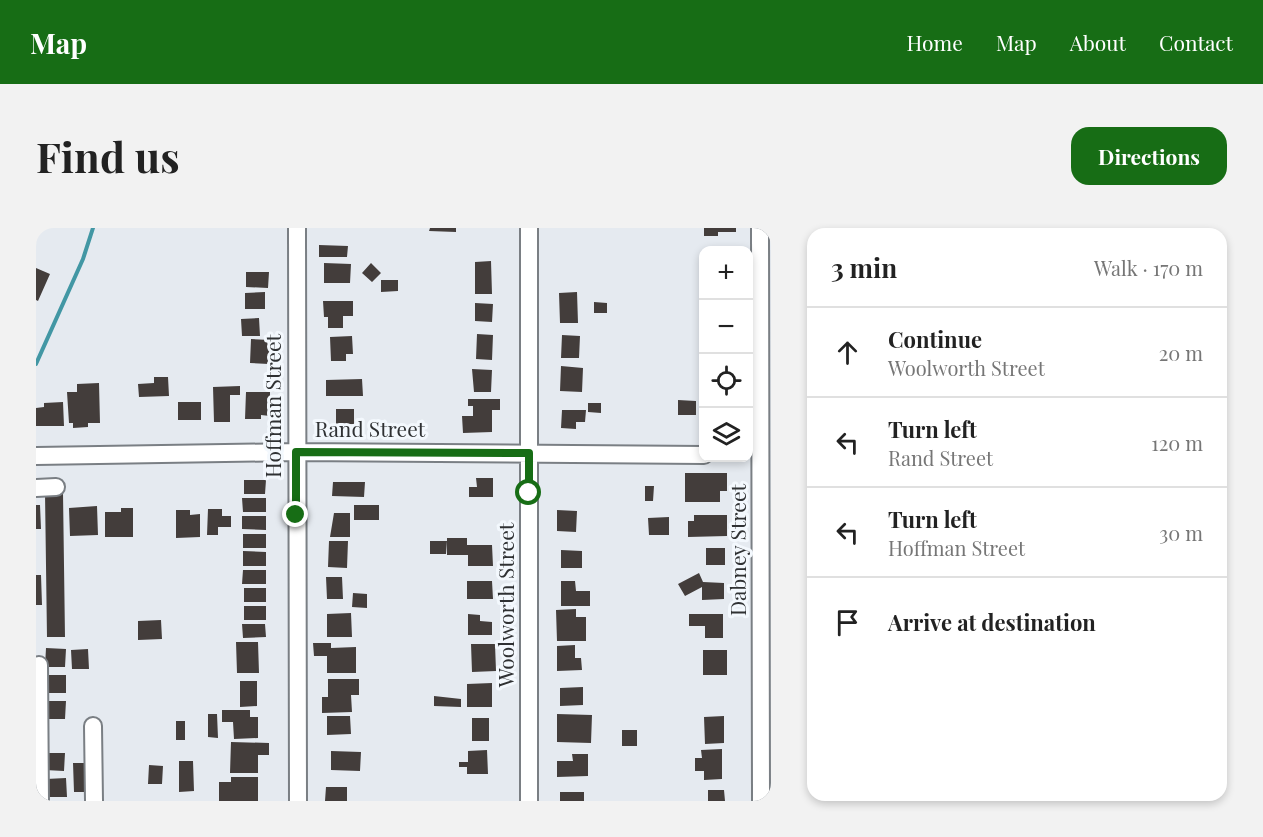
<!DOCTYPE html>
<meta charset="utf-8">
<style>
body{margin:0;font-family:"Playfair Display",serif;background:#f2f2f2;color:#222}
.controls{position:absolute;right:18px;top:18px;display:grid;overflow:hidden;border-radius:12px;box-shadow:0 3px 9px #0003}
.controls button{width:54px;height:54px;display:grid;place-items:center;padding:0;border:0;border-bottom:2px solid #e0e0e0;background:#fff;color:#222;font:30px sans-serif}
.stop{position:absolute;width:18px;height:18px;margin:-14px;border:4px solid #176d15;border-radius:50%;background:#fff}
.stop.end{background:#176d15;border-color:#fff;box-shadow:0 2px 6px #0008}
.list{margin:0;padding:0;list-style:none}
h2{display:flex;justify-content:space-between;align-items:center;height:78px;margin:0;padding:0 24px;font-size:26px}
h2 small{font-size:20px;font-weight:400;color:#767676}
.list li{display:grid;grid-template-columns:39px 1fr auto;gap:18px;align-items:center;box-sizing:border-box;height:90px;padding:0 24px;border-top:2px solid #e0e0e0}
.list b{display:block;font-size:22px;white-space:nowrap}
.list p{margin:0;font-size:20px;white-space:nowrap;color:#767676}
.list em{font-size:20px;font-style:normal;color:#767676}
.icon{flex:none;width:33px;height:33px;fill:none;stroke:currentColor;stroke-width:2;stroke-linecap:round;stroke-linejoin:round}
.map{position:relative;flex:none;width:735px;height:573px;overflow:hidden;border-radius:18px}
header{display:flex;align-items:center;gap:36px;box-sizing:border-box;height:84px;padding:0 30px;background:#176d15;color:#fff}
header strong{font-size:28px}
nav{display:flex;gap:33px;margin-inline-start:auto;font-size:21px}
.intro{display:flex;align-items:center;justify-content:space-between;box-sizing:border-box;height:144px;padding:0 36px}
h1{margin:0;font-size:42px}
.button{padding:15px 27px;border-radius:18px;background:#176d15;color:#fff;font-size:21px;font-weight:700}
main{display:flex;gap:36px;padding:0 36px}
aside{flex:1;background:#fff;border-radius:18px;box-shadow:0 3px 9px #0003}
.map>svg:first-child{display:block}
.lines{fill:none;stroke-linecap:round;stroke-linejoin:round}
.stream{stroke:#4297a4;stroke-width:4}
.building{fill:#433d3b}
.minor-casing{stroke:#7a7f84;stroke-width:20}
.minor{stroke:#fff;stroke-width:16}
.route{stroke:#176d15;stroke-width:8}
.labels{text-anchor:middle;stroke-width:6;stroke-linejoin:round;paint-order:stroke}
.street-label{font-size:21px;fill:#2f3133;stroke:#f3f8fd}
</style>
<header>
<strong>Map</strong>
<nav><a>Home</a><a>Map</a><a>About</a><a>Contact</a></nav>
</header>
<div class="intro"><h1>Find us</h1><a class="button">Directions</a></div>
<main>
<div class="map">
<svg width="735" height="573" viewBox="0 0 735 573">
<rect width="100%" height="100%" fill="#e5eaf0"/>
<g class="lines">
<path class="stream" d="M0,136L47,31L57,0"/>
</g>
<path class="building" d="M394,0H420V4L393,3Z
M668,0H700V4H682V8H668Z
M283,17L312,18L311,29H283Z
M455,33L456,66H439V34Z
M288,35L315,36L314,55H288Z
M335,35L345,45L336,54L326,45Z
M0,40L14,46L2,73L0,72Z
M210,44H233L232,60L210,59Z
M345,52H362V63L345,64Z
M229,64V81H209V65Z
M541,64L542,95H524L523,65Z
M287,73H317V88H307V100H292V89H288Z
M558,74L571,75V85H558Z
M439,75L457,76L456,94L439,93Z
M223,90L224,108H206L205,91Z
M441,106L457,107L456,132L440,131Z
M526,107L544,108L543,130H525Z
M316,108L317,126H310V133H295L294,109Z
M215,111L234,112L233,136L214,135Z
M525,138L547,140L546,164L524,163Z
M436,141L456,142L455,164H438Z
M118,149H132L133,168L103,169L102,156L118,155Z
M326,151L327,168H290V152Z
M63,155L64,195H52V199L37,200V195H33L31,164H41V156Z
M204,158V167H194V194H178L177,159Z
M210,164H234V188L225,187V191H209Z
M432,171H464V182H456V204L427,205L426,188H437V178H432Z
M642,172L660,173V187H642Z
M27,174L28,198H0V180L8,179V175Z
M142,174H165V192H142Z
M552,175H565V185L552,184Z
M300,181H318V196H300Z
M526,182H550L549,194H540V201L525,200Z
M649,245H691V263H684V274H649Z
M440,250H457V269H433V259H441Z
M208,252H230L229,266H208Z
M297,254H329L328,269L296,268Z
M609,258H618L617,273H609Z
M9,265H27L29,409H11Z
M206,270H230V284H207Z
M0,277H4L5,301H0Z
M318,277H343V292H318Z
M61,278L62,307L34,308L33,280Z
M85,280H97V309H69V284H85Z
M172,281H186V288H195V299H182V307H171Z
M140,282H154V287L164,286V309L140,310Z
M521,282L541,283L540,304L521,303Z
M298,285H314V309H294Z
M658,287H691V308L652,309V293H658Z
M206,288H230V302L206,301Z
M633,289V307H613L612,290Z
M207,306H230V320H207Z
M411,310H431V317H456L457,338H432V327H411Z
M293,313H312L311,340L292,339Z
M394,313H411L410,326H394Z
M670,320H689V337H670Z
M525,322L546,323V340H525Z
M207,323L230,324V338H207Z
M207,342H230V356H206Z
M663,345L667,354L688,355V371L666,372V359L649,368L642,356Z
M0,347H5L6,377H0Z
M290,349H306L307,371H291Z
M431,353H456L457,371H431Z
M525,353H539L540,363H554V378H525Z
M208,360H230V374H208Z
M317,365L331,366V380L316,379Z
M208,378H230V392H208Z
M540,381V389H550V413H521L520,382Z
M315,385L316,409H291V386Z
M432,386L444,387V393L456,394V407H432Z
M653,386H687V410H669V398H653Z
M125,392L126,411L102,412V393Z
M206,396H229L230,409L207,410Z
M200,414H222L223,445H201Z
M277,415H295V420L320,419V445H291V428H278Z
M435,416H459L460,443L436,444Z
M539,417V430H545L546,442L521,443V418Z
M10,420L30,421L29,439H9Z
M52,421L53,441H36L35,422Z
M667,422H691V447H667Z
M10,447H30V465H9Z
M292,451H323V467H315L316,484L286,485V469H292Z
M204,453H221V478L204,479Z
M456,455V479H431V456Z
M547,459V477L524,478V460Z
M398,468L425,471V479L398,478Z
M10,473H30L29,491H10Z
M186,482H214V489H222V510L198,511L197,494H186Z
M172,486H181L182,510L172,509Z
M521,486L556,487L555,515L521,514Z
M291,488H314L315,506L291,507Z
M688,488V515L669,516L668,489Z
M436,490H453V513H436Z
M140,493H149V512H140Z
M586,502H601V518H586Z
M195,514L233,515V527H222V545H194Z
M686,521V551L668,552V543H659V530H666L665,522Z
M451,522L452,546H431V539H423V534H432V523Z
M295,523L325,524L324,543L295,542Z
M9,525H29L28,543L9,542Z
M536,526H552V548L521,549V533H537Z
M143,533H157L158,563L143,564Z
M37,535H50L51,564H38Z
M113,537L127,538L126,556H112Z
M195,549H222V573H183V554H195Z
M30,550L31,569H10V551Z
M290,559H311V573H289Z
M672,562H688L689,573H672Z
M524,564H548V573H524Z"/>
<g class="lines">
<g class="minor-casing">
<path id="minor" d="M261,0L262,573
M493,0V573
M724,0L725,573
M0,228L260,224L668,227
M0,260L20,259
M3,437L4,573
M57,498L58,573"/>
</g>
<use href="#minor" class="minor"/>
</g>
<g class="lines">
<path class="route" d="M260,287V224L493,225V265"/>
</g>
<g class="labels">
<g class="street-label">
<text transform="translate(238 178) rotate(-90)" y="7">Hoffman Street</text>
<text x="334" y="209">Rand Street</text>
<text transform="translate(703 322) rotate(-90)" y="7">Dabney Street</text>
<text transform="translate(471 377) rotate(-90)" y="7">Woolworth Street</text>
</g>
</g>
</svg>
<div class="controls">
<button>+</button>
<button>−</button>
<button><svg class="icon" aria-label="locate" viewBox="0 0 24 24"><circle cx="12" cy="12" r="6"/><path d="M12 2v4M12 18v4M2 12h4M18 12h4"/></svg></button>
<button><svg class="icon" aria-label="layers" viewBox="0 0 24 24"><path d="M12 4l9 5-9 5-9-5zM3 14l9 5 9-5"/></svg></button>
</div>
<div class="stop" style="left:493px;top:265px"></div>
<div class="stop end" style="left:260px;top:287px"></div>
</div>
<aside>
<h2>3 min<small>Walk · 170 m</small></h2>
<ul class="list">
<li><svg class="icon" aria-label="ahead" viewBox="0 0 24 24"><path d="M12 20V5M6 11l6-6 6 6"/></svg><div><b>Continue</b><p>Woolworth Street</p></div><em>20 m</em></li>
<li><svg class="icon" aria-label="left" viewBox="0 0 24 24"><path d="M17 20v-9H6M10 6l-5 5 5 5"/></svg><div><b>Turn left</b><p>Rand Street</p></div><em>120 m</em></li>
<li><svg class="icon" aria-label="left" viewBox="0 0 24 24"><path d="M17 20v-9H6M10 6l-5 5 5 5"/></svg><div><b>Turn left</b><p>Hoffman Street</p></div><em>30 m</em></li>
<li><svg class="icon" aria-label="arrive" viewBox="0 0 24 24"><path d="M6 21V4h12l-3 4 3 4H6"/></svg><div><b>Arrive at destination</b></div></li>
</ul>
</aside>
</main>
